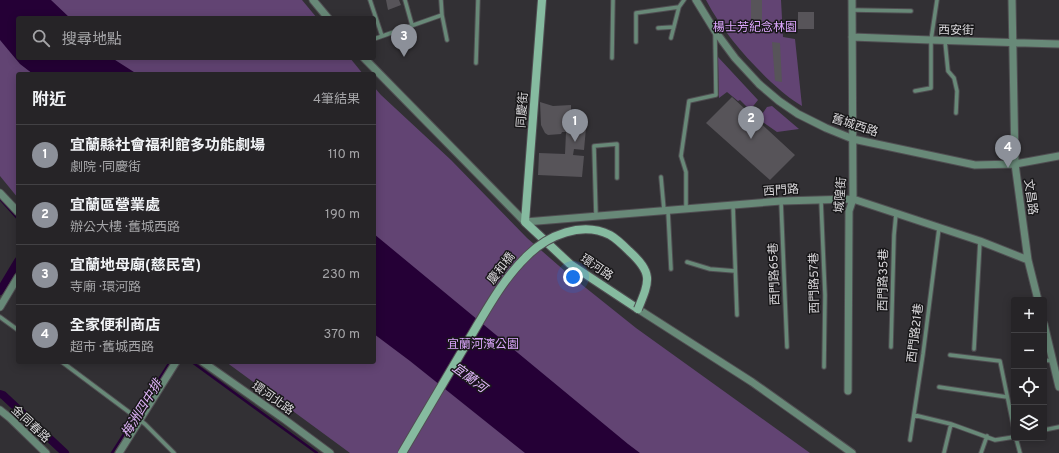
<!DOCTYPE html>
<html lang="zh-TW">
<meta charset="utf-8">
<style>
body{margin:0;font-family:Overpass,"Noto Sans TC",sans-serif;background:#323033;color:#f1f3f6}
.controls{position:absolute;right:12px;bottom:12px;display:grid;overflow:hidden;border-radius:4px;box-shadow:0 2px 10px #0003}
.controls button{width:36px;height:36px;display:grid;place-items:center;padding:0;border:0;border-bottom:1px solid #424144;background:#262427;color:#f1f3f6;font:20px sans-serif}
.you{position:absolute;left:573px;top:277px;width:14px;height:14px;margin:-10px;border:3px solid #fff;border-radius:50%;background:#1a73e8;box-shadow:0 0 0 6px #1a73e833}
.badge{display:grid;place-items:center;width:26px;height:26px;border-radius:50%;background:#8c9099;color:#fff;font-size:13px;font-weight:700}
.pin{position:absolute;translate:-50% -33px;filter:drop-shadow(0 1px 2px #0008)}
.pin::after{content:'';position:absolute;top:21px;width:14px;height:12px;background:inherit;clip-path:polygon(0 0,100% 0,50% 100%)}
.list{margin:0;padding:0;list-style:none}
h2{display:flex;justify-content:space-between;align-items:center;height:52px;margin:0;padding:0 16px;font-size:17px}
h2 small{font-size:13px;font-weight:400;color:#a4a4a7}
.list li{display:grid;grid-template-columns:26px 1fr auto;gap:12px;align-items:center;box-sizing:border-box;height:60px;padding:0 16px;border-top:1px solid #424144}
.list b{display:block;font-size:15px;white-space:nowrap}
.list p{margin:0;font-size:13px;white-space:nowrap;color:#a4a4a7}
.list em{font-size:13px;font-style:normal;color:#a4a4a7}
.icon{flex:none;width:22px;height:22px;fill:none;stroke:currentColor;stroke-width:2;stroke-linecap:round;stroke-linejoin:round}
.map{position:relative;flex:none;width:1059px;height:453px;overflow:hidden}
.search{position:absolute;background:#262427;box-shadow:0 2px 10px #0003;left:16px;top:16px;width:360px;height:44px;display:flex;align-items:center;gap:10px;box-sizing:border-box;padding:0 14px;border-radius:4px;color:#a4a4a7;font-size:15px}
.panel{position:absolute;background:#262427;box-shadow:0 2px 10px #0003;left:16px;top:72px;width:360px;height:292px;border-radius:4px}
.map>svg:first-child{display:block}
.green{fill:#624473}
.water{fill:#250036}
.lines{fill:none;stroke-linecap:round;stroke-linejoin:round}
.stream{stroke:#250036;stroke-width:2.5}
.canal{stroke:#250036;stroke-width:8}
.building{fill:#575459}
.lane-casing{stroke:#504e52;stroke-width:5.5}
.street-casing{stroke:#504e52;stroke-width:9}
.secondary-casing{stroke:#504e52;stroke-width:10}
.lane{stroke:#688978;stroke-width:3.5}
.street{stroke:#688978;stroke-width:7}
.secondary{stroke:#86bba0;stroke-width:8}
.secondary-bridge-casing{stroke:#504e52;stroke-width:10;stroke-linecap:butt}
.secondary-bridge{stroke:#86bba0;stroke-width:8}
.labels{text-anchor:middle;stroke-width:3;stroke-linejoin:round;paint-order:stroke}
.park-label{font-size:12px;fill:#dca6fd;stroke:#19181a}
.street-label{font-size:12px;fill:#d9d7da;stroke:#19181a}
.water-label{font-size:13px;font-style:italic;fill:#e0b5fa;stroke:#19181a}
</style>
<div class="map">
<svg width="1059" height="453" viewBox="0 0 1059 453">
<rect width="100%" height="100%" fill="#323034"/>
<path class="green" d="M0,0H302L317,18H18V58H350L363,74H18V198L0,176Z
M706,0H781L783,37L795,39L802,106C790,99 781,91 771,82C745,57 723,32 706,0Z
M718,57L758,100L750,110L740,100L738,101L727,92L719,98Z
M374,87L381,95L451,160L527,238L566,272L636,328L810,453H350L226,362H374Z
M772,106L799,129L777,132L760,120V117L767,107Z"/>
<path class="water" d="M0,0H51L70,18H18V58H112L137,74H33L20,64L0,40Z
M374,234L628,444L640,453H525L410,361L374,334Z"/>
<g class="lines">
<path class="stream" d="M0,199L18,219
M192,362L317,453
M112,453L170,362"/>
<path class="canal" d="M0,291L18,261
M0,394L3,395L65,453"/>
</g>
<path class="building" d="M386,0H399L401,5L388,10Z
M751,0H762V29L751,28Z
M798,12H814V29H798Z
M772,42L780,43L782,82L775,81Z
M732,97L795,155L770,180L706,123Z
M540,102L553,106L571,105V113H573V116L587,117L584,150L574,149L573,155L584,156L582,177L538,175L539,153L565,154L566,132H562L561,134L548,135L545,133L541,125Z"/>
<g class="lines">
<g class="lane-casing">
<path id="lane" d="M370,0L382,36
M405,0L412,25
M441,0L442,15L447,40
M852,10L911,11
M658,28L674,27
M671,38L679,7
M374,39L442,15
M945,41L948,71L954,78L957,91L956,113
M636,42V13L679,7L684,0
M612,58L613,0
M476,63L478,0
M915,91L931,88V40L937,0
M661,177L664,210
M821,200L825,295L824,367
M781,201L787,347
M733,205L737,315
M686,208V172L681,156L689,101L716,95L715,33
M668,211L671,269
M596,216L594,146L617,144V178
M687,262L710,269L735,271
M0,317L18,330
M891,347L894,235L896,214
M974,349L980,241
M950,355L1000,361L1014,429
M1044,360L1053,361
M62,362L145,424L174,453
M939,387L1007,397
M914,415L951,424L995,440L1014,437
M1044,430L1059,427
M1016,438L1020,453
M910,440L923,354L939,228
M944,453L951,424
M981,453L987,436"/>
</g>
<g class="street-casing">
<path id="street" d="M313,0L328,18
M696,0L715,31L735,58L759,84L779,101L798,114L826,128L853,139L975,165L1015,164L1059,156
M1012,0L1015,164L1028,260L1038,300
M852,37L931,40L1059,44
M364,58L525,222L781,201L853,199L980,241L1028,260
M0,193L18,212
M0,307L18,277
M638,309L752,382L852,453
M1044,324L1059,387
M203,362L284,419L330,453
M848,391L849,211L853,199L852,0
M0,410L10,418L46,453
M119,453L176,362"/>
</g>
<g class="secondary-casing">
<path id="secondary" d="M542,0L525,222L570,264L638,309"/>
</g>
<use href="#lane" class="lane"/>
<use href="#street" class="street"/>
<use href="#secondary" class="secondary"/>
<g class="secondary-bridge-casing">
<path id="secondary-bridge" d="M402,453C424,416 446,378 468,341C486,311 502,280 527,256C548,235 582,221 610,235C617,239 623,245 629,251C653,273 650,280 638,309"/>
</g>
<use href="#secondary-bridge" class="secondary-bridge"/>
</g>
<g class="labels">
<g class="park-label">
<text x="755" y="31">楊士芳紀念林園</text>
<text x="483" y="348">宜蘭河濱公園</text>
</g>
<g class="street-label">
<text transform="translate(956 30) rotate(1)" y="4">西安街</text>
<text transform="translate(522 110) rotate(-86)" y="4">同慶街</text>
<text transform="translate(855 125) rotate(18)" y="4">舊城西路</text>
<text transform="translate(781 190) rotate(-4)" y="4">西門路</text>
<text transform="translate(840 195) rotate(-85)" y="4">城隍街</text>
<text transform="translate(1031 197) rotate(82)" y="4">文昌路</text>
<text transform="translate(597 267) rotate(34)" y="4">環河路</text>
<text transform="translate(501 268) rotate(-52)" y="4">慶和橋</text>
<text transform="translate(774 274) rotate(-92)" y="4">西門路65巷</text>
<text transform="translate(883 280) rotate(-89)" y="4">西門路35巷</text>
<text transform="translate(814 283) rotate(-91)" y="4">西門路57巷</text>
<text transform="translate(915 333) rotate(-83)" y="4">西門路21巷</text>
<text transform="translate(273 398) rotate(35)" y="4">環河北路</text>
<text transform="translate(31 424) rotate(43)" y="4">金同春路</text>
</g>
<g class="water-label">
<text transform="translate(470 377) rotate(37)" y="5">宜蘭河</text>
<text transform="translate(141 408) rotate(-58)" y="5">梅洲四中排</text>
</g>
</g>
</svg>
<div class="controls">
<button>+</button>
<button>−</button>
<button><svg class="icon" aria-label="locate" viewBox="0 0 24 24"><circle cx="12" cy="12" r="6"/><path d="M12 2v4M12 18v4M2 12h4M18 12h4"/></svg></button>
<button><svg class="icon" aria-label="layers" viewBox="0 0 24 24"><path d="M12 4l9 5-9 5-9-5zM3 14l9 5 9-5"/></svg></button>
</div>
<div class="you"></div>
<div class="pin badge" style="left:575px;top:142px">1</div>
<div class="pin badge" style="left:751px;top:139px">2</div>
<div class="pin badge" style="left:404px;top:57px">3</div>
<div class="pin badge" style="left:1008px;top:168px">4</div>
<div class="search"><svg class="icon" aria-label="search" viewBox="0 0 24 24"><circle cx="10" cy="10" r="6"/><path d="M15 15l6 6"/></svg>搜尋地點</div>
<section class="panel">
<h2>附近<small>4筆結果</small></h2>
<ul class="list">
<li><span class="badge">1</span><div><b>宜蘭縣社會福利館多功能劇場</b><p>劇院 · 同慶街</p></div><em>110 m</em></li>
<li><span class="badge">2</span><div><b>宜蘭區營業處</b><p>辦公大樓 · 舊城西路</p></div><em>190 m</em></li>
<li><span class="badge">3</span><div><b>宜蘭地母廟(慈民宮)</b><p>寺廟 · 環河路</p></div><em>230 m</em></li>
<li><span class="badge">4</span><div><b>全家便利商店</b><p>超市 · 舊城西路</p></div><em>370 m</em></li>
</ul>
</section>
</div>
